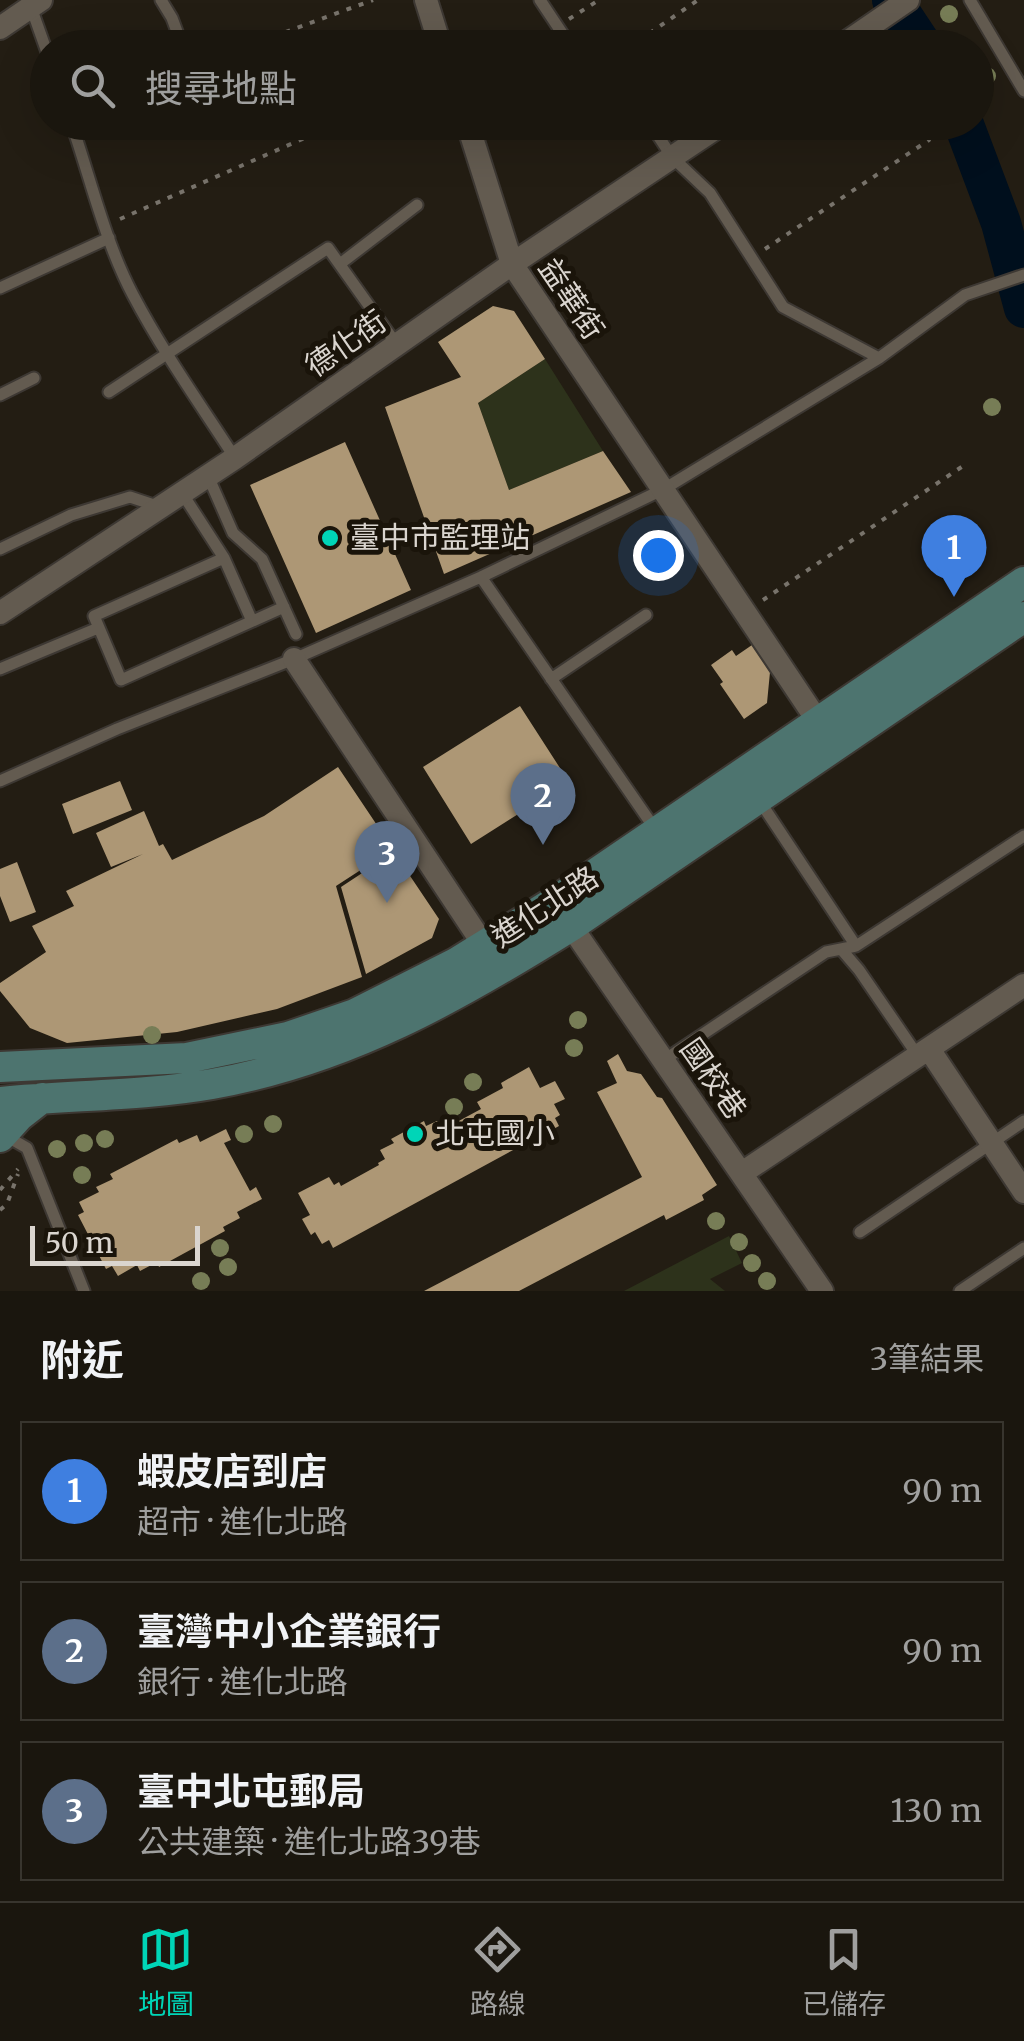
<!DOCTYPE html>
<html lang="zh-TW">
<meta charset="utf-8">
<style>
body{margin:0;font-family:Merriweather,"Noto Sans TC",serif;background:#231f17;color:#f1f3f6}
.scale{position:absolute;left:30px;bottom:25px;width:170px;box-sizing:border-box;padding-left:10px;border:5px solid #dad5cf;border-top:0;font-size:28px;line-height:35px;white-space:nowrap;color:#dad5cf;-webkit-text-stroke:8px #1a140a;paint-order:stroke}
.you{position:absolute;left:658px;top:555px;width:35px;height:35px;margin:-25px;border:8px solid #fff;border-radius:50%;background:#1a73e8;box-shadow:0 0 0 15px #1a73e833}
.badge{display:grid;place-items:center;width:65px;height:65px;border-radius:50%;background:#00d5b7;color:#fff;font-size:32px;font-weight:700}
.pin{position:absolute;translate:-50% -82px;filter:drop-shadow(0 2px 5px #0008)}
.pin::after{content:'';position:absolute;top:52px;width:35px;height:30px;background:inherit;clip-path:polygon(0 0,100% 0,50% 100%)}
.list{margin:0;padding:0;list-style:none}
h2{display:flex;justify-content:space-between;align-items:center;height:130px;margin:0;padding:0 40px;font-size:42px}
h2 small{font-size:32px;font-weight:400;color:#9f9f9e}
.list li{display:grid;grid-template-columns:65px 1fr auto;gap:30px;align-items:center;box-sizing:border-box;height:140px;margin:0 20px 20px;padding:0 20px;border:2px solid #38352e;border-radius:0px}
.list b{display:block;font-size:38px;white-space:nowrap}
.list p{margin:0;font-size:32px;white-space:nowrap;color:#9f9f9e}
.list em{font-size:32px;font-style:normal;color:#9f9f9e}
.icon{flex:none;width:55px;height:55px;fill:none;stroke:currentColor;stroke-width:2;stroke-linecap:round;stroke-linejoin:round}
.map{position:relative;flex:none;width:1024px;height:1291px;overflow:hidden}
.search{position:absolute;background:#1a160e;box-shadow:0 10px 40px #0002;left:30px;right:30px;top:30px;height:110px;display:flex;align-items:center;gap:25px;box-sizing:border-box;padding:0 35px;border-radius:55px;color:#9f9f9e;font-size:38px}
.sheet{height:610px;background:#1a160e}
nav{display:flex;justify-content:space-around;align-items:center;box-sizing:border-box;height:140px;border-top:2px solid #38352e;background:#1a160e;font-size:28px;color:#9f9f9e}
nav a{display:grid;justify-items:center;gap:5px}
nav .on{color:#00d5b7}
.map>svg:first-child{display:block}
.green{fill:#2d321b}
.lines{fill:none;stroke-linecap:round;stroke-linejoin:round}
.river{stroke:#000f1d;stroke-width:40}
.building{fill:#ad9775}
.lane-casing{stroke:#3d3833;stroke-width:15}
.street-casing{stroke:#3d3833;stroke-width:26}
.secondary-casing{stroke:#3d3833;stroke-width:34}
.path{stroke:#78736b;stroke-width:4;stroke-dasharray:5 8;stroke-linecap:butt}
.lane{stroke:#635b50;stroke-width:11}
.street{stroke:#635b50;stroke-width:22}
.secondary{stroke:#4d746f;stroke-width:30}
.tree{fill:#777d56}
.poi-dot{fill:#00d5b7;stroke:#1a140a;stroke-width:4}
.labels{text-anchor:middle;stroke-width:10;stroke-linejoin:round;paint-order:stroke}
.street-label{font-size:30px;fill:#dad5cf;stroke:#1a140a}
.poi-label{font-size:30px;fill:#dad5cf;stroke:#1a140a;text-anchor:start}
</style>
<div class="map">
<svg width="1024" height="1291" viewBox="0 0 1024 1291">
<rect width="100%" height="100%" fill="#231d13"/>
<path class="green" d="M545,359L603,451L509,490L478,403Z
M729,1236L742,1263L710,1279L725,1291H624Z"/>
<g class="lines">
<path class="river" d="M892,0L924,48
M963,122L1001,223L1024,308"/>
</g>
<path class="building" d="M493,306L514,311L545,359L478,403L509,490L603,451L631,492L444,574L385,407L461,377L438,342Z
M345,442L411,590L316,633L250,485Z
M752,645L770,672L767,703L744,719L720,684L723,682L711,665L732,650L736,656Z
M520,706L569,782L471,844L423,767Z
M338,767L393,849L336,886L362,977L277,1009L177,1032L67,1043L30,1028L0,991V983L46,952L32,926L74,906L66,891L143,854L111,867L96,833L144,811L159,846L163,844L172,860L264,816Z
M120,781L132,810L73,834L62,804Z
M394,852L439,919L432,938L366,974L341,887Z
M17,862L36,912L10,922L0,896V869Z
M618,1054L627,1071L641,1074L657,1097L662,1098L717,1185L702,1195L704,1200L666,1220L664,1215L519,1291H424L642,1177L597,1092L617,1083L607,1061Z
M529,1067L540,1088L555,1081L565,1099L554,1104L560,1115L555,1118L559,1126L548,1132L550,1136L531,1147L528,1142L333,1248L329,1240L322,1244L315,1232L311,1235L302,1219L310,1215L298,1193L329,1177L334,1185L339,1182L341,1186L379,1165L378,1163L385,1159L380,1150L394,1143L391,1139L424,1121L426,1126L437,1121L442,1130L481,1109L477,1102L503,1088L501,1083Z
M226,1129L231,1140L224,1143L250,1191L256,1187L262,1199L237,1212L240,1218L223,1227L225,1231L159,1267L157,1262L140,1271L137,1265L118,1276L112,1266L106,1269L78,1215L84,1212L79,1202L99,1192L96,1187L113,1179L110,1174L177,1139L179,1143L197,1135L200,1142Z"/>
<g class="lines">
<g class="lane-casing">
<path id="lane" d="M161,0L172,18L183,48
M540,0L572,48
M970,0L1024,91
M31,7L48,55
M71,122C91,180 105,242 133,295C163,352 200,404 235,458
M649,122L672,157L710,193L783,307L879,358
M340,264L417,205
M0,288L109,238
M109,392L328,248L397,345
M0,395L34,378
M208,476L233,533L262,559L296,634
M182,493L224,558L252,621
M0,549L71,515L130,497L160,507
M224,558L94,616L121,680L284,607
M481,577L655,829
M0,669L98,628
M551,679L646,615
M0,781L117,729L294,659L481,577L664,489L879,358L965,295L1024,275
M759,800L856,946
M841,949L859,970L918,1056
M664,1060L826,952L856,946L1024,836
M6,1136L27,1148L84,1291
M860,1232L1024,1121
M960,1291L1024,1248"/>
</g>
<g class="street-casing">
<path id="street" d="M426,0L441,48
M0,28L41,0
M838,48L908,0
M467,122L512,264L819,723
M0,613L235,458L512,264L725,122
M294,659L491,956
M562,913L822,1291
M929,1049L1024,1192
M742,1173L1024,985"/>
</g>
<g class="secondary-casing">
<path id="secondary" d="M0,1067L187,1058L288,1037L355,1014L456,963L554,902L1024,582
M0,1102C69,1095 144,1096 212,1084C347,1060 456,998 571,926L1024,617
M0,1137L19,1116L42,1098"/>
</g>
<path class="path" d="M569,19L599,0
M891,36L899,48
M261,41L373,0
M628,48L698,0
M120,219L341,122
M765,249L929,140L932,122
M763,600L966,464
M0,1190L18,1169
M0,1210L7,1204L18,1174"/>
<use href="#lane" class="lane"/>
<use href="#street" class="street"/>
<use href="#secondary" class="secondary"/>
</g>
<g class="tree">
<circle cx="949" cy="14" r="9"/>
<circle cx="987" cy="76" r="9"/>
<circle cx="992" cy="407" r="9"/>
<circle cx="578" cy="1020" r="9"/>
<circle cx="152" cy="1035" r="9"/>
<circle cx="574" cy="1048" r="9"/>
<circle cx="473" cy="1082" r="9"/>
<circle cx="454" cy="1107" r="9"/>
<circle cx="273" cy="1124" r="9"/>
<circle cx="244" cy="1134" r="9"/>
<circle cx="105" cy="1139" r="9"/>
<circle cx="84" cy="1143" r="9"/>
<circle cx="57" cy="1149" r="9"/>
<circle cx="82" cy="1175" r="9"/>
<circle cx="716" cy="1221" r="9"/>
<circle cx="739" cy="1242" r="9"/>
<circle cx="220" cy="1248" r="9"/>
<circle cx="752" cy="1263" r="9"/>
<circle cx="228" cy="1267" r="9"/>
<circle cx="201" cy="1281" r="9"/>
<circle cx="767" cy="1281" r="9"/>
</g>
<g class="poi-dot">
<circle cx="330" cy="538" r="10"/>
<circle cx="415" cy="1134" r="10"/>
</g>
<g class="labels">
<g class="street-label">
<text transform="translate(571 299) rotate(56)" y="10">益華街</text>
<text transform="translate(346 344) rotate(-35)" y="10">德化街</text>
<text transform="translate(545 907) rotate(-33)" y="10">進化北路</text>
<text transform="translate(713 1079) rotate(55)" y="10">國校巷</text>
</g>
<g class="poi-label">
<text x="350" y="548">臺中市監理站</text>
<text x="435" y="1144">北屯國小</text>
</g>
</g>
</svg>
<div class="scale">50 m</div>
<div class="you"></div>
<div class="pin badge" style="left:954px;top:597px;background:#3f7fe0">1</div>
<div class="pin badge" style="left:543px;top:845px;background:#5c6f8a">2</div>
<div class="pin badge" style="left:387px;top:903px;background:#5c6f8a">3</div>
<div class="search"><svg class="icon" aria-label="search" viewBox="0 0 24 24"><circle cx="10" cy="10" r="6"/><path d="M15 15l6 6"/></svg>搜尋地點</div>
</div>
<section class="sheet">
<h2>附近<small>3筆結果</small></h2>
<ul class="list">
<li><span class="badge" style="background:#3f7fe0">1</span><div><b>蝦皮店到店</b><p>超市 · 進化北路</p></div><em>90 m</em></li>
<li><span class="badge" style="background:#5c6f8a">2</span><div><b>臺灣中小企業銀行</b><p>銀行 · 進化北路</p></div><em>90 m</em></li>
<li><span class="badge" style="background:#5c6f8a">3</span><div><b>臺中北屯郵局</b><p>公共建築 · 進化北路39巷</p></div><em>130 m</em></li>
</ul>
</section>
<nav>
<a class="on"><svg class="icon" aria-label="map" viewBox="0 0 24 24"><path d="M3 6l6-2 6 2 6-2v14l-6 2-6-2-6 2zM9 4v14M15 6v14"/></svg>地圖</a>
<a><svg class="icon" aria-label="directions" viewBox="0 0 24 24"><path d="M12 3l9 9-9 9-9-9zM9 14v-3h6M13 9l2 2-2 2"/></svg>路線</a>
<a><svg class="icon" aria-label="saved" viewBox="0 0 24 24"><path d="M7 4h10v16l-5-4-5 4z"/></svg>已儲存</a>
</nav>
